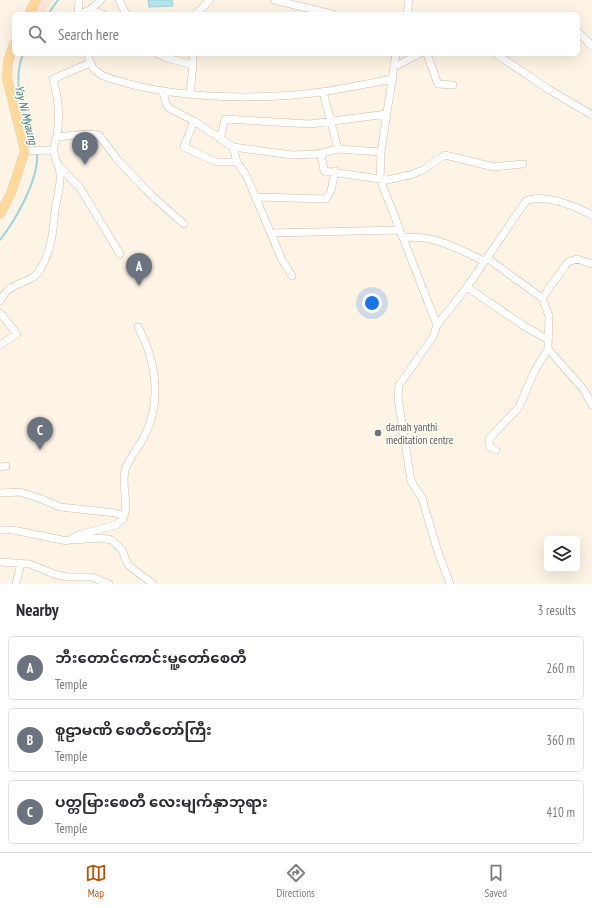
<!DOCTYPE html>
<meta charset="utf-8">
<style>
body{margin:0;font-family:"PT Sans Narrow","Noto Sans Myanmar",sans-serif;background:#f2f2f3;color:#2b2b33}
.controls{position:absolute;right:12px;bottom:12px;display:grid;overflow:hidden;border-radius:6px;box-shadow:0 4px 16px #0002}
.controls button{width:36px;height:36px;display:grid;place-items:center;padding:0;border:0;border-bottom:1px solid #e1e1e2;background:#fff;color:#2b2b33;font:20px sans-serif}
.you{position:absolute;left:372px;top:303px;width:14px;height:14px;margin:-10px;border:3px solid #fff;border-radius:50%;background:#1a73e8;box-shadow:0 0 0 6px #1a73e833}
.badge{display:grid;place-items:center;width:26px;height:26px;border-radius:50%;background:#b45309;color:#fff;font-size:13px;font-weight:700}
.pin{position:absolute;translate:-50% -33px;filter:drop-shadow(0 1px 2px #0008)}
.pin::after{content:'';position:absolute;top:21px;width:14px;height:12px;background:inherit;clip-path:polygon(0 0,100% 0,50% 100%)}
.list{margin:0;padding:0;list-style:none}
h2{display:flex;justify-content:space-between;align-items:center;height:52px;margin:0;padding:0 16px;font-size:17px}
h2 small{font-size:13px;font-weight:400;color:#7c7c81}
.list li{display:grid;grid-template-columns:26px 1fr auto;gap:12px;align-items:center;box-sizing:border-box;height:64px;margin:0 8px 8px;padding:0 8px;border:1px solid #e1e1e2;border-radius:6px}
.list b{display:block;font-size:15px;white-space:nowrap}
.list p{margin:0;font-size:13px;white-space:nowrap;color:#7c7c81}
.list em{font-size:13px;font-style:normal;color:#7c7c81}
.icon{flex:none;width:22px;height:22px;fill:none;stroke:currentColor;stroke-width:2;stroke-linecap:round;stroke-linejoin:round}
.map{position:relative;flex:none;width:592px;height:584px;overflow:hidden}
.search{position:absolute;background:#fff;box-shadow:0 4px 16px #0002;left:12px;right:12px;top:12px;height:44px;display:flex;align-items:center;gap:10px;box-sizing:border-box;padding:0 14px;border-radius:6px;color:#7c7c81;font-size:15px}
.sheet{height:268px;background:#fff}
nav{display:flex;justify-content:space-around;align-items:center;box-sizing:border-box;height:56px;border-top:1px solid #e1e1e2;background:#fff;font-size:11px;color:#7c7c81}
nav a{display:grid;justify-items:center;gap:2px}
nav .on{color:#b45309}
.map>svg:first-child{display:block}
.commercial{fill:#ffe4d8}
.water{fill:#b8e3ea;stroke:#9dd3dc}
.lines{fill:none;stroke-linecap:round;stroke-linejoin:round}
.stream{stroke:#9dd3dc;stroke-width:2}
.minor-casing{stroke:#d1bbaa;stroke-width:8}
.major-casing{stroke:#dcd4cf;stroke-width:10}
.minor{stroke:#fff;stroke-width:7}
.major{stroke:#ffd99b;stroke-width:9}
.worship-dot{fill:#6b7280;stroke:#fff8ed;stroke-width:1.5}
.labels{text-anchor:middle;stroke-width:3.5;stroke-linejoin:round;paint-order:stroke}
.worship-label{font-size:11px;fill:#5b616d;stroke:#fff8ed;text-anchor:start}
.water-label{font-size:12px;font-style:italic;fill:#3c7b87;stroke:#fff8ed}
</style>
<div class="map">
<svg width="592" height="584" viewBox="0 0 592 584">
<rect width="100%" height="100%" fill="#fef4e5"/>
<path class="commercial" d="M41,0H53L43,14H34Z"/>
<path class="water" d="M148,0H172L173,6L149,7Z"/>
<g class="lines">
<path class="stream" d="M48,14L58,0
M0,240C15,221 39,179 37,154C36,146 31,139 29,131C21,106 13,80 23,54"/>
<g class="minor-casing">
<path id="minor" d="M119,0L126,14
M274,0L332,14
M90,10L103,14
M78,14L90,10L101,0
M78,14L79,0
M196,14L210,0
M407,14L409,0
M578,32L592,46
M88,54C89,60 91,66 95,70C102,78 116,80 126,83C184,99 261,100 321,92C345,89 369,83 393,79
M158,54L167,58L193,65L190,94
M193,54V65
M396,54L381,152L380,179L437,325
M427,54L438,84L453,85
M496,54L548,89L592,115
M394,67L419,54
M163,92L166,104L169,108L194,121L233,147L237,162L247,177L282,260L292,276
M323,92L338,149
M194,121L184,147L216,162H237
M57,137L87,134L99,135L117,159L150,194L184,224
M220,139L225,119L310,124L387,114
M233,147L292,155L318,154L338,149L381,152
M25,151L54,150
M321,153L324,171L387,180L410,175L423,170L445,155L494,167L523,164
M59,166L80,188L120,254
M255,197L326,199L331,191L335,171
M271,233L400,230
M403,238C433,234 458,249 484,261
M487,258L542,298L549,316L548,349L535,370L519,407L489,439L490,447L496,450
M467,287L524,326L547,339
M542,298L568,262L577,259L592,264
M0,301C11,278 31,287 41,268C52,250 53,230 55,210C57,198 61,186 60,174C60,166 54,159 54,151C53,146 56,140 57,136C60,117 58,96 53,79L90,63
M0,313L17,334L0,345
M548,349L584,390L592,405
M0,467L6,466
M0,493L20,492L39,498L60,507L115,513L121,515L123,519L116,525L78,535L67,541L13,530H0
M123,519C130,504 121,487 125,470C129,458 139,447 145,435C162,400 156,360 138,327
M72,540L101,538L112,540L122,550L128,565L153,584
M0,562L30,564L54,574L67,577H92L109,584
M16,584L21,563
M450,584L437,549L422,498L411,481L398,398L399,385L433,337L437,325L467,287L526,201C544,193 576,207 592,215"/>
</g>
<g class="major-casing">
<path id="major" d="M29,14L36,0
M0,214L11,193L25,151L7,78L8,61L14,44"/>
</g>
<use href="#minor" class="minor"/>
<use href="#major" class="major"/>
</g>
<circle class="worship-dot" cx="378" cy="433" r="4"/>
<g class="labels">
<g class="worship-label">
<text x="386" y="431">damah yanthi<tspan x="386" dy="13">meditation centre</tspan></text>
</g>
<g class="water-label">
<text transform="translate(26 115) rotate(76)" y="4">Yay Ni Myaung</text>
</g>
</g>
</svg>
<div class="controls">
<button><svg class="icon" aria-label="layers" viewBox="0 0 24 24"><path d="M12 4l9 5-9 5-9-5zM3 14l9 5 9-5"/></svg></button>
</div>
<div class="you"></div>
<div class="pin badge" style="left:139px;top:286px;background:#6b7280">A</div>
<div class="pin badge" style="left:85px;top:165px;background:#6b7280">B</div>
<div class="pin badge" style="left:40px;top:450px;background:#6b7280">C</div>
<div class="search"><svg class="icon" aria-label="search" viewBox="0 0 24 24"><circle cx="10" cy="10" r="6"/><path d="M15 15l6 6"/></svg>Search here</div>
</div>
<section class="sheet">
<h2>Nearby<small>3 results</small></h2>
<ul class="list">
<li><span class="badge" style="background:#6b7280">A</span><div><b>ဘီးတောင်ကောင်းမူ့တော်စေတီ</b><p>Temple</p></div><em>260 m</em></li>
<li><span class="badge" style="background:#6b7280">B</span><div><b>စူဠာမဏိ စေတီတော်ကြီး</b><p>Temple</p></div><em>360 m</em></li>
<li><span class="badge" style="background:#6b7280">C</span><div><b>ပတ္တမြား‌စေတီ‌ လေးမျက်နှာဘုရား</b><p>Temple</p></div><em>410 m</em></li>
</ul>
</section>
<nav>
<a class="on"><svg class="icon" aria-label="map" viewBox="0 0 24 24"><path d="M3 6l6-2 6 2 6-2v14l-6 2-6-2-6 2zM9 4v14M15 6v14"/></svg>Map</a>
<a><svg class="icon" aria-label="directions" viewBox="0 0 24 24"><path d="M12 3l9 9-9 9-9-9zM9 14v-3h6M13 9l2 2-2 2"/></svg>Directions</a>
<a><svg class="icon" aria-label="saved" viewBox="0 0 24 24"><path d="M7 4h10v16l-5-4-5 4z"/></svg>Saved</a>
</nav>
